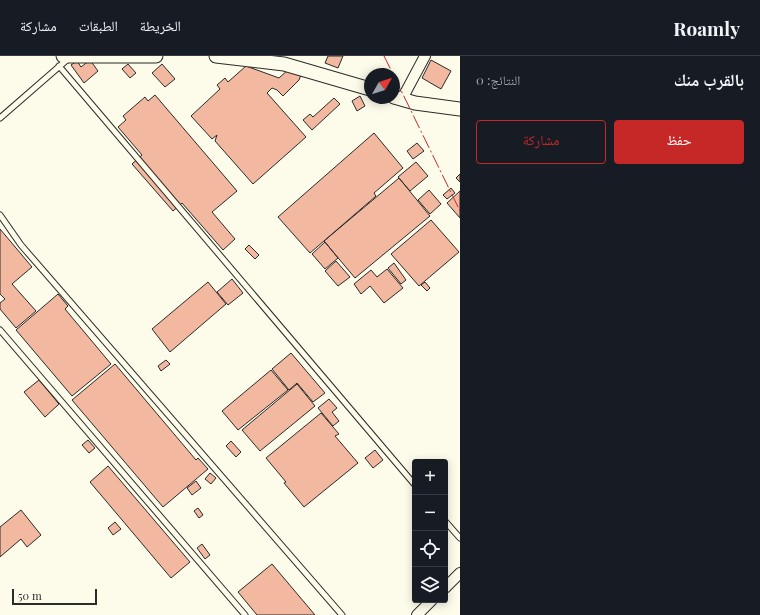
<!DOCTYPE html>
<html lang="ar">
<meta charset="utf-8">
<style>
body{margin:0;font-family:"Playfair Display","Noto Naskh Arabic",serif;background:#20242c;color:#f1f3f6;direction:rtl}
.controls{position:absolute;right:12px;bottom:12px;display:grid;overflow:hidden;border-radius:4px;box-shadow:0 2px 10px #0003}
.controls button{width:36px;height:36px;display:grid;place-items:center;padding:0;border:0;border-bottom:1px solid #363941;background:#171b24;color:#f1f3f6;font:20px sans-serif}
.compass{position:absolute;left:364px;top:12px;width:36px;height:36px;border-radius:50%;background:#171b24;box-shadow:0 2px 10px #0003;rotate:51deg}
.scale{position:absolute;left:12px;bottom:10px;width:85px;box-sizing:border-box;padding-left:4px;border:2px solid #2b2b2b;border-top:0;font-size:11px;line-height:14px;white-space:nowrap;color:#2b2b2b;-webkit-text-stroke:3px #fdfbea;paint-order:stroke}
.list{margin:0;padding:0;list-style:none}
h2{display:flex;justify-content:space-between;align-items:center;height:52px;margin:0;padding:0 16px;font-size:17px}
h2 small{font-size:13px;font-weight:400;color:#9ea1a6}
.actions{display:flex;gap:8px;padding:12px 16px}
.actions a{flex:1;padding:9px 0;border:1px solid #c62828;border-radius:4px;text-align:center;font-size:14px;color:#c62828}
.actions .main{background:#c62828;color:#fff}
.icon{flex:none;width:22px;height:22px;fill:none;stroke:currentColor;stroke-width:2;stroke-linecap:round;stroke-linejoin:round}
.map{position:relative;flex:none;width:460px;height:559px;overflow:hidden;direction:ltr}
header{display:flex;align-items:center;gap:24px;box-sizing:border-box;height:56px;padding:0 20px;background:#171b24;border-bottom:1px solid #363941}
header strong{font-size:19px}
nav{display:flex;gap:22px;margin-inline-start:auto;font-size:14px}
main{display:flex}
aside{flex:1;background:#171b24}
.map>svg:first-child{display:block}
.building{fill:#f2b8a0;stroke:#2b2b2b}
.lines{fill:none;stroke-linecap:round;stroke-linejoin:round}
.service-casing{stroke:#2b2b2b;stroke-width:7}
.minor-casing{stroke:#2b2b2b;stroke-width:12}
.tertiary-casing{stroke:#2b2b2b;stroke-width:15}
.service{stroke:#fdfbea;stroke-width:5}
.minor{stroke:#fdfbea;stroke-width:10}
.tertiary{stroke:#fdfbea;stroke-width:13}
.power{stroke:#c62828;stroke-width:1;stroke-dasharray:14 3 2 3;stroke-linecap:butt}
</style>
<header>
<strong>Roamly</strong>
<nav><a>الخريطة</a><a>الطبقات</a><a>مشاركة</a></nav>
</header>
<main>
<aside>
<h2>بالقرب منك<small>النتائج: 0</small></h2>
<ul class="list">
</ul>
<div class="actions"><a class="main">حفظ</a><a>مشاركة</a></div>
</aside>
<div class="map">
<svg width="460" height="559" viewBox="0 0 460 559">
<rect width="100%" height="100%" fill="#fdfbea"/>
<path class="building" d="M328,0H343L338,12L325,7Z
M90,4L98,15L84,27L71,9L77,5L81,11Z
M431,4L451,15L441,33L422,22Z
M128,8L136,17L130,22L122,13Z
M162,8L175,23L165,31L152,17Z
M246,10L279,22L289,13L301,19L299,24L283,40L277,34L272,32L267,37L306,81L253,128L215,85L217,79L212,83L191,60L220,33L217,29L225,22L228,26Z
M155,39L237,135L212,156L235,183L223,194L182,147L173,155L132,108L142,99L118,71L126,64L123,60L145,41L148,45Z
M360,40L365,50L357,55L352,45Z
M334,42L340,48L312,74L303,64L310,58L313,61Z
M374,77L403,112L374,137L376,140L310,197L278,161Z
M417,87L424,95L413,103L407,95Z
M416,106L428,120L410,135L398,121Z
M460,118V126L456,122Z
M399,122L430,160L355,222L324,185Z
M451,132L455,137L447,143L443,139Z
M429,134L441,148L430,158L418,144Z
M460,135V162L447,147Z
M431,164L459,196L419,230L391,198Z
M0,173L32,211L12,228L36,255L16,272L0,253V247L5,243L0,238Z
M325,186L338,202L325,213L312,198Z
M249,189L259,199L255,203L245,193Z
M336,205L350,221L338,230L325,215Z
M394,207L406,224L401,228L388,212Z
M387,213L403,232L384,247L370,230L361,238L354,228L371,214L377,221Z
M232,223L243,237L228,249L217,236Z
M208,226L226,248L170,296L152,273Z
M425,226L430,232L427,235L421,229Z
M58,238L68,250L65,253L111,308L72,340L16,274Z
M291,297L325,337L313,346L297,327L289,334L272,313Z
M166,304L170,308L161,315L158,310Z
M115,308L196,404L198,402L208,413L163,451L72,344Z
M271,314L288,334L238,374L222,355Z
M39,324L59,348L45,361L24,336Z
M297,328L315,350L260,395L242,374Z
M329,343L337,352L332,356L339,365L333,370L318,352Z
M321,357L339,378L335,380L358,407L304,451L284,427L286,426L266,402Z
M88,384L95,392L89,397L82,389Z
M231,385L241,396L236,401L226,390Z
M375,394L383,404L373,412L365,402Z
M108,410L190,506L171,522L90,426Z
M210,417L216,422L211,428L205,423Z
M196,425L201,432L192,439L187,432Z
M198,452L203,459L199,462L194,455Z
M21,454L41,479L27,491L21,483L0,501V471Z
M115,466L121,473L113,479L108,472Z
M202,488L210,499L205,503L197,492Z
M272,508L315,559H257L238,536Z"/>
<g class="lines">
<g class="service-casing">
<path id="service" d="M59,10L415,429
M0,62L69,2
M0,159L21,189L342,559
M0,274L245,559
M445,465L460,482"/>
</g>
<g class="minor-casing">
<path id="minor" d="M402,43L425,0
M445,532L460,517
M417,559L432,544"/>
</g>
<g class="tertiary-casing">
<path id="tertiary" d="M63,0H156
M216,0L284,8L370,33
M394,41L415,47L460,53"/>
</g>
<use href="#service" class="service"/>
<use href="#minor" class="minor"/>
<use href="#tertiary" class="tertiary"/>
<path class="power" d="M384,0L393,18
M394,20L460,155"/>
</g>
</svg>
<div class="controls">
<button>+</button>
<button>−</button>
<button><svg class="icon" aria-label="locate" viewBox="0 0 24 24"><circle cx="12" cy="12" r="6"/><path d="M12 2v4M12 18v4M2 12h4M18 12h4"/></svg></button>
<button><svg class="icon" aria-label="layers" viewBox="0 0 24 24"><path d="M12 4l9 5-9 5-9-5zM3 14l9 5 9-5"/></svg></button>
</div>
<svg class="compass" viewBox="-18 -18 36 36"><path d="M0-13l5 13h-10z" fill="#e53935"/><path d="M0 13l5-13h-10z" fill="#9ea1a6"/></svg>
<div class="scale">50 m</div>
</div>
</main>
